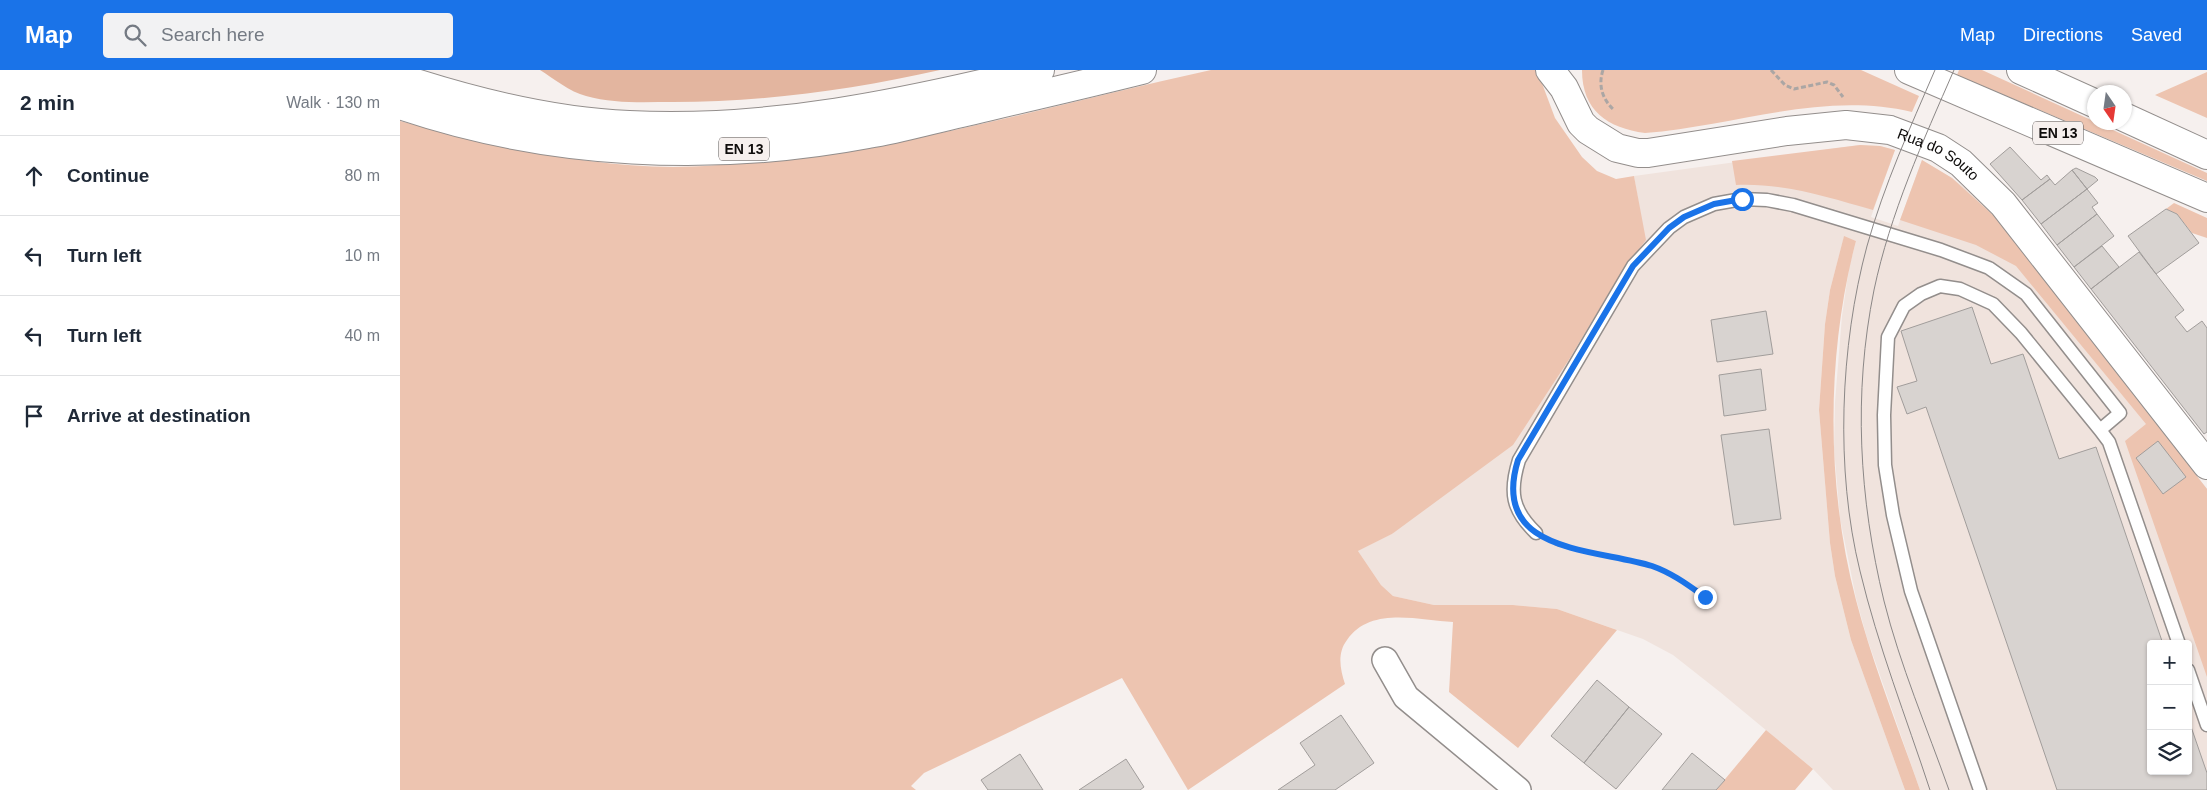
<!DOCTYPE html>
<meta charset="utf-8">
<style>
body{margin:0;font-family:Helvetica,sans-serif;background:#f2f2f3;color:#1f2937}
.controls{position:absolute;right:15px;bottom:15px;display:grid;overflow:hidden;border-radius:5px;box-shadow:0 1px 4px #0004}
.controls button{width:45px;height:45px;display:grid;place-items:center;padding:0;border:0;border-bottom:1px solid #e0e1e3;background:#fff;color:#1f2937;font:25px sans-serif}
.compass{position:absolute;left:1687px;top:15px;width:45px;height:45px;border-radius:50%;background:#fff;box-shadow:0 1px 4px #0004;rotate:167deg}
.stop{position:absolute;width:15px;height:15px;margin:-11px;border:4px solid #1a73e8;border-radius:50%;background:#fff}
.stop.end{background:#1a73e8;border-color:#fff;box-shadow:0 1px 5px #0008}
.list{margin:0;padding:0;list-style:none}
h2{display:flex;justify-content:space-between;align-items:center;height:65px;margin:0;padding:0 20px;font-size:21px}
h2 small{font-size:16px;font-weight:400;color:#747a83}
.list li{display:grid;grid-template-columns:32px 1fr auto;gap:15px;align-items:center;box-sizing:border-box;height:80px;padding:0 20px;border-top:1px solid #e0e1e3}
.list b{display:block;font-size:19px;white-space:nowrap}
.list em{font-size:16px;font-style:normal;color:#747a83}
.icon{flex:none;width:28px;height:28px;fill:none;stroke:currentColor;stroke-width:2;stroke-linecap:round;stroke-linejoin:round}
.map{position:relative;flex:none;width:1807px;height:720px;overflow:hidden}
header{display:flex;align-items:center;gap:30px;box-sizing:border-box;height:70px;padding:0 25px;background:#1a73e8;color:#fff}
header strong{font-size:24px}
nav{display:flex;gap:28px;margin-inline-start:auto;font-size:18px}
.search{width:350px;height:45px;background:#f2f2f3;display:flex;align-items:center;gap:12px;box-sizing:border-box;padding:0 18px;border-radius:5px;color:#747a83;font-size:19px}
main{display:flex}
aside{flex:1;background:#fff}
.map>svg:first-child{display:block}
.built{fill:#f0e3dd;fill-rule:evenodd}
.green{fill:#edc4b0}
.forest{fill:#e3b59f}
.building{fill:#d8d3d0;stroke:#a19d9b}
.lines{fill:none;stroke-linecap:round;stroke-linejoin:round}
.service-casing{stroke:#938e8c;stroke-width:15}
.minor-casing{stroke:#938e8c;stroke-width:28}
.tertiary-casing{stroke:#938e8c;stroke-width:30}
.primary-casing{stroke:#938e8c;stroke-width:30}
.path{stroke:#aba6a4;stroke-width:3;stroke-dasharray:5 2.5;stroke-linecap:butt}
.service{stroke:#fff;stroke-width:12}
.minor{stroke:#fff;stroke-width:25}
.tertiary{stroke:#fff;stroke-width:28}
.primary{stroke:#fff;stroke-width:28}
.tram{stroke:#8b8786;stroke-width:1}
.route{stroke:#1a73e8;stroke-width:6}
.labels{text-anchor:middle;stroke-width:4.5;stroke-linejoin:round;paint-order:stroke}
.shield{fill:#f6f0ee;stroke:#54504f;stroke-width:1}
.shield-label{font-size:14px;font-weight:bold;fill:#0e0c0b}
.street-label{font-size:15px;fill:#0e0c0b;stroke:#f6f0ee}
</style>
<header>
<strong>Map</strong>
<div class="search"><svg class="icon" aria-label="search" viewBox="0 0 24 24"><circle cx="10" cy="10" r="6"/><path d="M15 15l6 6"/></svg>Search here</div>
<nav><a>Map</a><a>Directions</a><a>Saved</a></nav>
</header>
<main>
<aside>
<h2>2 min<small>Walk · 130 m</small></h2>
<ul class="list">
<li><svg class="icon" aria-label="ahead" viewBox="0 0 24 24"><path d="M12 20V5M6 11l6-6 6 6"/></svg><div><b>Continue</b></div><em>80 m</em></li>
<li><svg class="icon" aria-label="left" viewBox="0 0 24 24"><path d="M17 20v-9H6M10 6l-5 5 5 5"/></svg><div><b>Turn left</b></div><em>10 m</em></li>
<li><svg class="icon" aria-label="left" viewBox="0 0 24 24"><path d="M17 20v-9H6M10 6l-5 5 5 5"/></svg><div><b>Turn left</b></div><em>40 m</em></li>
<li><svg class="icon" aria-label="arrive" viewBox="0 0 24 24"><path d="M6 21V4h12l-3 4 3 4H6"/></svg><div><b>Arrive at destination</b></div></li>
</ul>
</aside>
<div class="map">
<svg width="1807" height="720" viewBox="0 0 1807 720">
<rect width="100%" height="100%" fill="#f6f0ee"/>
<path class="built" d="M1460,75L1480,76L1495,80L1471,147L1498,156L1522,90L1552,108L1572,123L1612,168L1807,419V720H1520L1467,568L1456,528L1440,448L1434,378L1435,332L1442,246L1449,198L1456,171L1444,167L1430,220L1425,254L1419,340L1430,473L1435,506L1451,570L1505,720H1433L1413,699L1320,622L1273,585L1243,569L1157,539L1113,535H1034L993,526L981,515L958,481L992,464L1141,331L1170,288L1221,203L1245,170L1234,106ZM1751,574H1788V701H1751Z"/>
<path class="green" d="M811,0H1137L1155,48L1182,87L1197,101L1216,109L1234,106L1246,170L1221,203L1170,288L1113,375L992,464L958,481L981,515L993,526L1034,535H1113L1157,539L1217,560L1118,678L1049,622L1053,552C1018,550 970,536 947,570C937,583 940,599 945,614L788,720L722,608L524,703L511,716L516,720H0V51C89,74 180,96 273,97C301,97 329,94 356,92C511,78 660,33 811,0Z
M1182,0H1461L1519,26L1512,42C1421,21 1335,56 1245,63C1208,58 1182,41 1182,0Z
M1559,0H1582L1807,103V111L1557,5Z
M1807,2V48L1755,25Z
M1460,75L1480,76L1495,80L1473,140C1427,127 1385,113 1336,115L1332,91Z
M1522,90L1552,108L1593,145L1807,419V607L1725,371L1746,354L1616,196L1576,175L1500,150Z
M1774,133L1807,148V168L1792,163L1777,144L1766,139Z
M1444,166L1456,171C1426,284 1426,417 1456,530C1473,595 1498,657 1520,720H1505L1451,570L1435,506L1430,473L1419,340L1425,254L1430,220Z
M1366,660L1413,699L1395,720H1316Z"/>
<path class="forest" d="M140,0H540C452,20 363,32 273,32C244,32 214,34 186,26C170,22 153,8 140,0Z"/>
<path class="building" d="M1610,77L1641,110L1647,105L1650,109L1622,130L1590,94Z
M1676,98L1695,107L1698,110L1687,119L1672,100Z
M1672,100L1687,119L1641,154L1622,130L1650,109L1655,115Z
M1687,119L1698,133L1692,137L1697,144L1657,175L1641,154Z
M1766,139L1777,144L1799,173L1756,204L1728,166Z
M1697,144L1714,166L1674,197L1657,175Z
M1702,176L1719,197L1691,219L1674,197Z
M1739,182L1784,240L1775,247L1787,262L1802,251L1807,258V362L1804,364L1691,219Z
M1572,237L1591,294L1623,284L1659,389L1696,377L1763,574H1751V701H1788V648L1807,703V720H1657L1526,337L1507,344L1497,317L1517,311L1501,261Z
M1366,241L1373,284L1317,292L1311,250Z
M1361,299L1366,340L1324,346L1319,305Z
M1369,359L1381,449L1334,455L1321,365Z
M1758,371L1786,407L1763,424L1736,388Z
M1197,610L1229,637L1184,693L1151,666Z
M1229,637L1262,664L1216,719L1184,693Z
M941,645L974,693L935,720H878L915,695L900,673Z
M1292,683L1325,710L1316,720H1262Z
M620,684L643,720H588L581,710Z
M726,689L744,717L740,720H679Z"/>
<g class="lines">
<g class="service-casing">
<path id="service" d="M1136,463C1112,440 1109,422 1119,390L1233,196L1269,158L1284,147L1314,134L1342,129L1367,130L1393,135L1541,180L1589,198L1626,224L1720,343L1700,360
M1788,600L1807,655
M1580,720L1511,521L1493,445L1485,395L1484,345L1488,267L1504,236L1521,224L1540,216L1560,219L1593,234L1621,263L1700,360L1709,372L1779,574"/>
</g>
<g class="minor-casing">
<path id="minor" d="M985,590L1006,627L1118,720"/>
</g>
<g class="tertiary-casing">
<g id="tertiary">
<path id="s1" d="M1150,0L1164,18L1181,53L1188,60L1217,78L1238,83H1248L1387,61L1446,55L1490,60L1538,78L1561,93L1603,134L1807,395"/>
</g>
</g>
<g class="primary-casing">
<path id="primary" d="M1509,0L1807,128
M1621,0L1694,33
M0,8C73,32 152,52 229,55C369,62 505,33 640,0
M0,35C150,86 314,93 468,64C499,59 530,50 561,43C621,29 682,15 742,0
M1724,47L1807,85"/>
</g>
<path class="path" d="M1203,0C1198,15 1202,29 1214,40
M1371,0L1385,15L1394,19L1427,12L1434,15L1443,27
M1155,474C1187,484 1220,486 1252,496C1272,503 1288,515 1305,527"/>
<use href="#service" class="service"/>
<use href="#minor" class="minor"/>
<use href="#tertiary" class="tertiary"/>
<use href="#primary" class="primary"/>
<path class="tram" d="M1530,720C1506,647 1478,576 1460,501C1435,400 1440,276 1467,176C1484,115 1510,58 1535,0
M1549,720C1527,658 1500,595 1484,531C1459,428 1453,324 1474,220C1490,144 1523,71 1554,0"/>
</g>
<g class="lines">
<path class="route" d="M1305,527C1288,515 1272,503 1252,496C1195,478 1089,484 1118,390L1233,196L1269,158L1284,147L1314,134L1342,129"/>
</g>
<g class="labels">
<g class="shield">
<rect x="1633" y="51.5" width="50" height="23" rx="4"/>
<rect x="319" y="67.5" width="50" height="23" rx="4"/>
</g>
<g class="shield-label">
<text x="1658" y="68">EN 13</text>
<text x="344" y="84">EN 13</text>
</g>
<g class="street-label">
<text dy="5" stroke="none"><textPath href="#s1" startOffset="436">Rua do Souto</textPath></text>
</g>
</g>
</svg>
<div class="controls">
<button>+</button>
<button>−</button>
<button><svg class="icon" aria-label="layers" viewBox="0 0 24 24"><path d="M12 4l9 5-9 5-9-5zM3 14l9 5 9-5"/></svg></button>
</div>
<svg class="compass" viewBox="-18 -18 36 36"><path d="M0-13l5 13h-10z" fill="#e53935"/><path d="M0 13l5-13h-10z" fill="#747a83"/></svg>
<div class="stop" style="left:1342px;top:129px"></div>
<div class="stop end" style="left:1305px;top:527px"></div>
</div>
</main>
